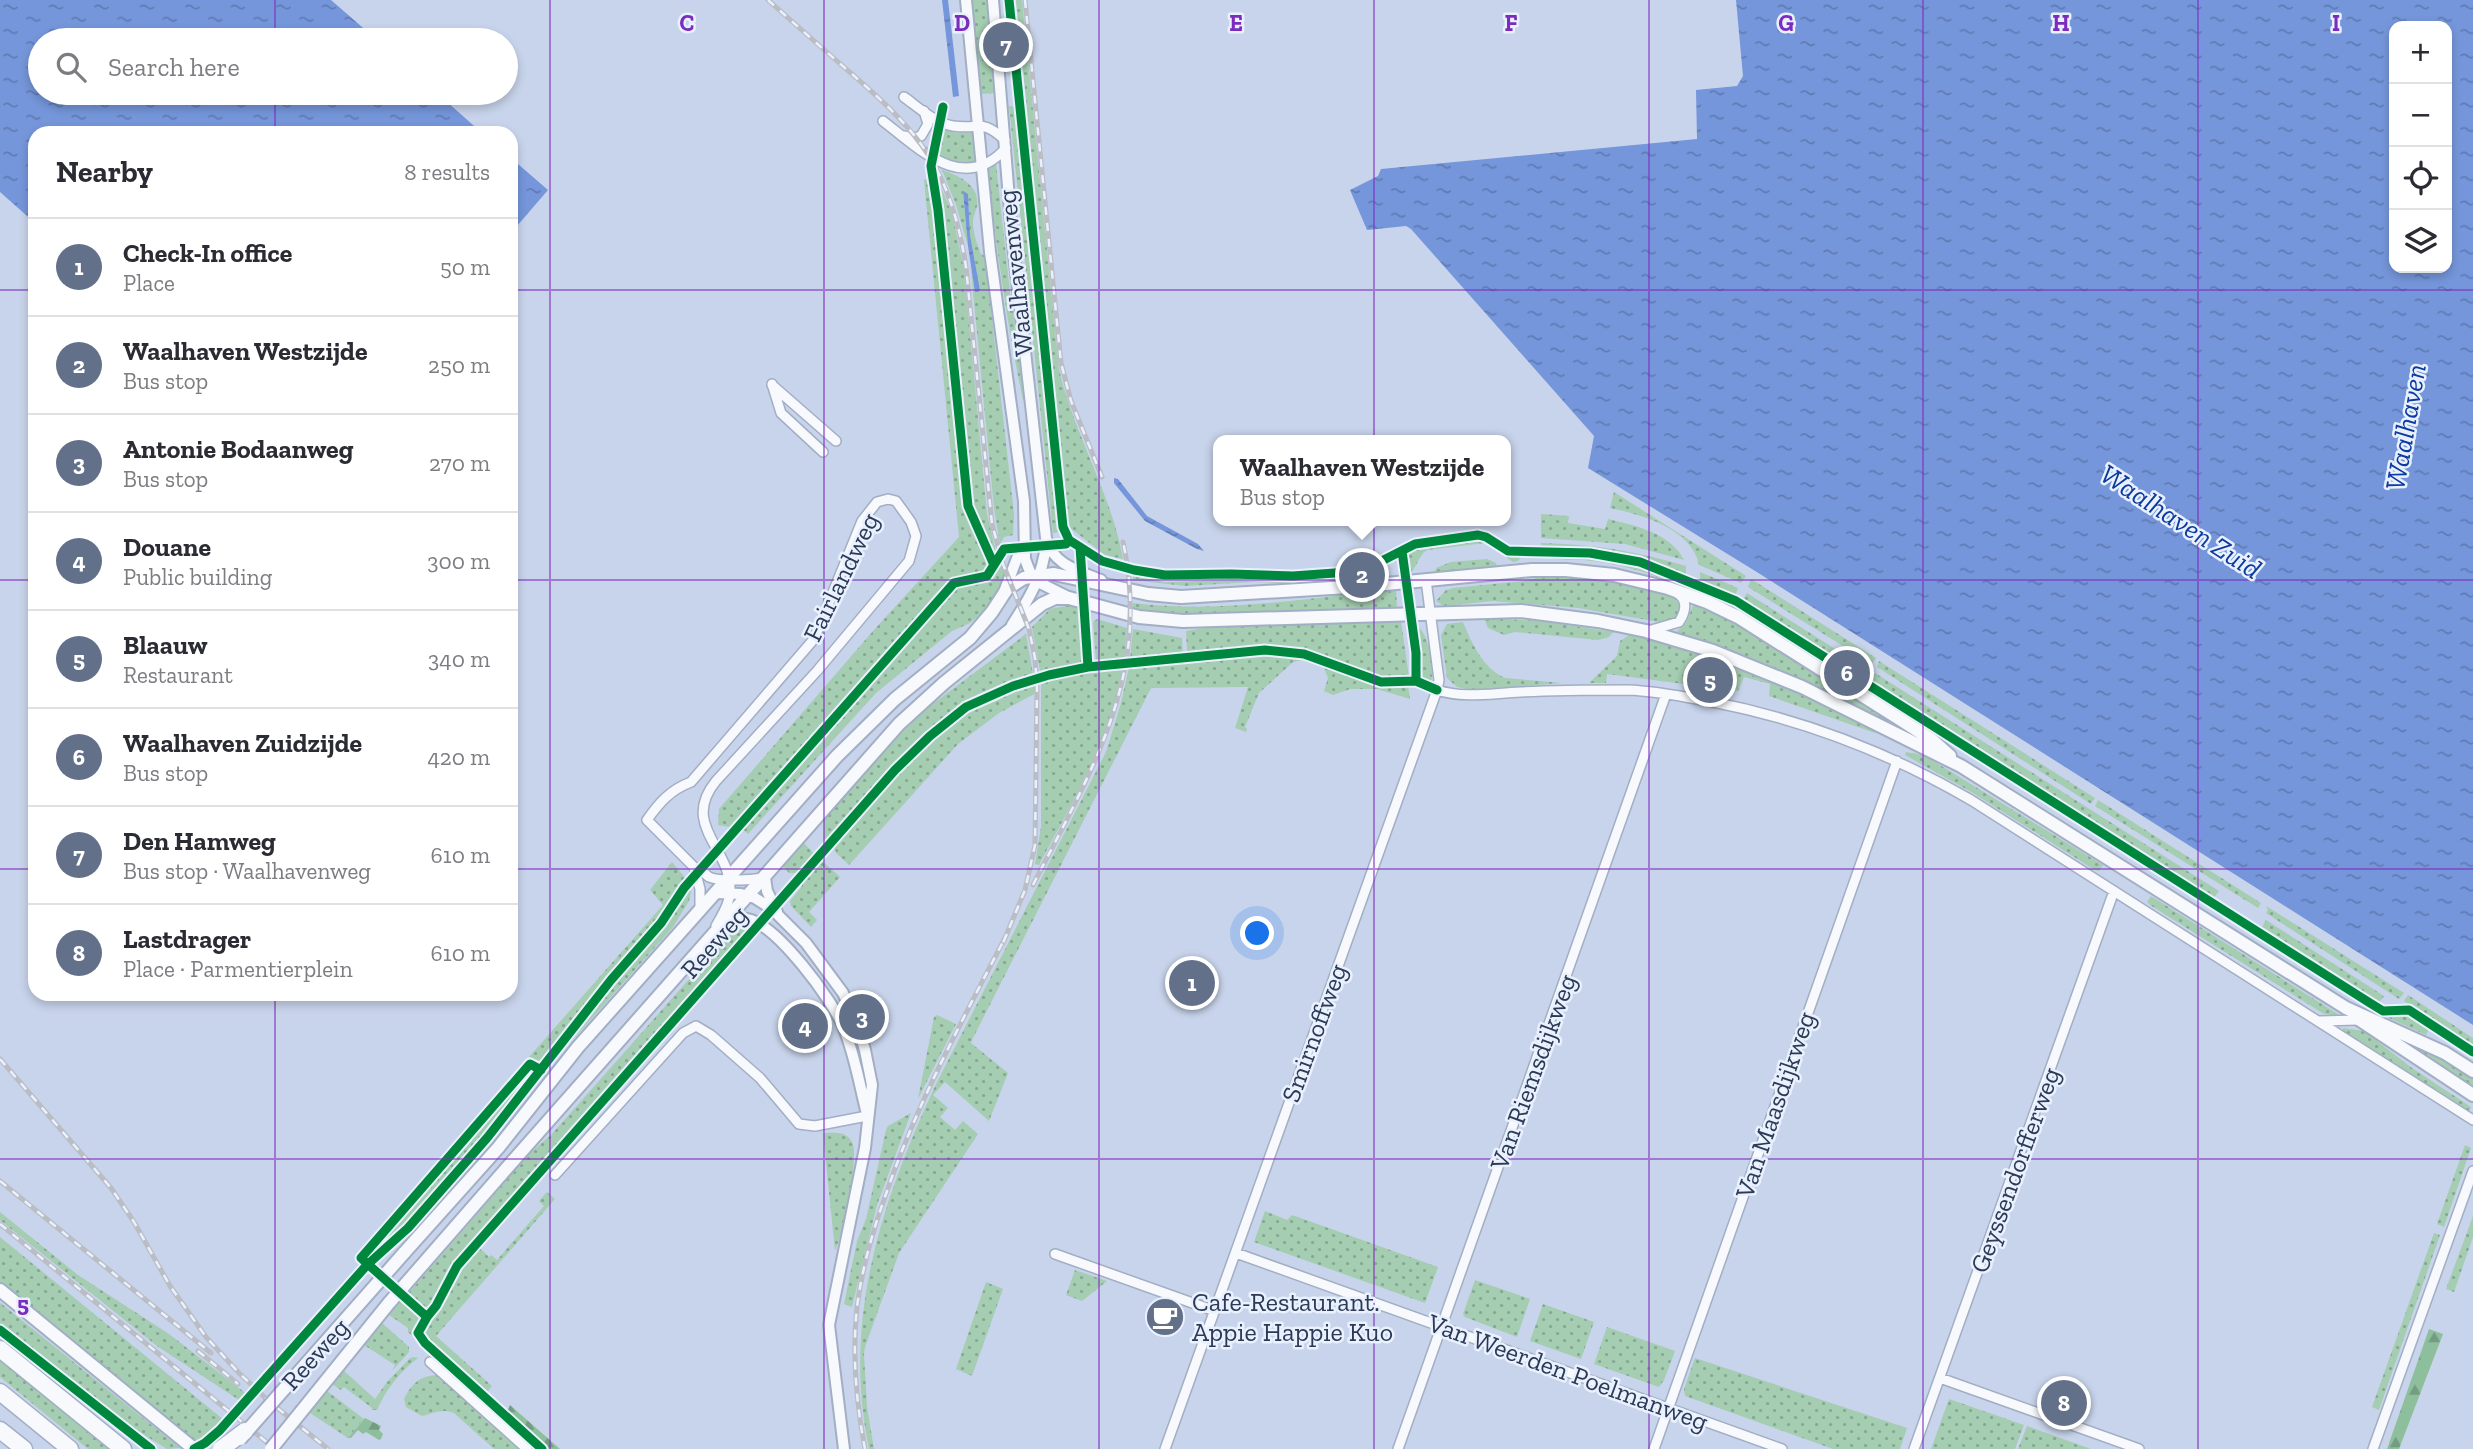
<!DOCTYPE html>
<meta charset="utf-8">
<style>
body{margin:0;font-family:"Zilla Slab",serif;background:#f7f7f7;color:#2b2b33}
.controls{position:absolute;right:21px;top:21px;display:grid;overflow:hidden;border-radius:14px;box-shadow:0 4px 10px #0003}
.controls button{width:63px;height:63px;display:grid;place-items:center;padding:0;border:0;border-bottom:2px solid #e1e1e2;background:#fff;color:#2b2b33;font:35px sans-serif}
.you{position:absolute;left:1258px;top:934px;width:24px;height:24px;margin:-18px;border:5px solid #fff;border-radius:50%;background:#1a73e8;box-shadow:0 0 0 10px #1a73e833}
.badge{display:grid;place-items:center;width:46px;height:46px;border-radius:50%;background:#63708a;color:#fff;font-size:23px;font-weight:700}
.pin{position:absolute;translate:-50% -50%;border:4px solid #fff;box-shadow:0 2px 7px #0006}
.popup{position:absolute;left:1213px;top:435px;width:298px;height:91px;box-sizing:border-box;display:grid;place-content:center;border-radius:14px;background:#fff;filter:drop-shadow(0 2px 5px #0005);font-size:23px;white-space:nowrap;color:#7c7c81}
.popup b{font-size:26px;color:#2b2b33}
.popup::after{content:'';position:absolute;left:50%;top:100%;margin-left:-14px;border:14px solid transparent;border-top-color:#fff}
.list{margin:0;padding:0;list-style:none}
h2{display:flex;justify-content:space-between;align-items:center;height:91px;margin:0;padding:0 28px;font-size:30px}
h2 small{font-size:23px;font-weight:400;color:#7c7c81}
.list li{display:grid;grid-template-columns:46px 1fr auto;gap:21px;align-items:center;box-sizing:border-box;height:98px;padding:0 28px;border-top:2px solid #e1e1e2}
.list b{display:block;font-size:26px;white-space:nowrap}
.list p{margin:0;font-size:23px;white-space:nowrap;color:#7c7c81}
.list em{font-size:23px;font-style:normal;color:#7c7c81}
.icon{flex:none;width:38px;height:38px;fill:none;stroke:currentColor;stroke-width:2;stroke-linecap:round;stroke-linejoin:round}
.map{position:relative;flex:none;width:2473px;height:1449px;overflow:hidden}
.search{position:absolute;background:#fff;box-shadow:0 4px 10px #0003;left:28px;top:28px;width:490px;height:77px;display:flex;align-items:center;gap:18px;box-sizing:border-box;padding:0 24px;border-radius:38px;color:#7c7c81;font-size:26px}
.panel{position:absolute;background:#fff;box-shadow:0 4px 10px #0003;left:28px;top:126px;width:490px;height:875px;border-radius:21px}
.map>svg:first-child{display:block}
.grass{fill:url(#grass-dots)}
.forest{fill:url(#forest-firs)}
.water{fill:url(#water-ripples);fill-rule:evenodd}
.lines{fill:none;stroke-linecap:round;stroke-linejoin:round}
.minor-casing{stroke:#a2aec4;stroke-width:12}
.tertiary-casing{stroke:#a2aec4;stroke-width:14}
.secondary-casing{stroke:#a2aec4;stroke-width:16}
.motorway-casing{stroke:#a2aec4;stroke-width:19}
.minor{stroke:#f7f9fc;stroke-width:9}
.tertiary{stroke:#f7f9fc;stroke-width:10}
.secondary{stroke:#f7f9fc;stroke-width:12}
.motorway{stroke:#f7f9fc;stroke-width:16}
.rail-casing{stroke:#babdc4;stroke-width:5}
.rail{stroke:#e9f1ff;stroke-width:2.5;stroke-dasharray:8;stroke-linecap:butt}
.secondary-bridge-casing{stroke:#a2aec4;stroke-width:16;stroke-linecap:butt}
.motorway-bridge-casing{stroke:#a2aec4;stroke-width:19;stroke-linecap:butt}
.secondary-bridge{stroke:#f7f9fc;stroke-width:12}
.motorway-bridge{stroke:#f7f9fc;stroke-width:16}
.cycleway-casing{stroke:#e9f1ff;stroke-width:13}
.cycleway{stroke:#00873e;stroke-width:9}
.grid{fill:none;stroke:#7b2cbf;stroke-width:2;stroke-opacity:0.55}
.labels{text-anchor:middle;stroke-width:5;stroke-linejoin:round;paint-order:stroke}
.street-label{font-size:26px;fill:#2c3a56;stroke:#e9f1ff}
.poi-label{font-size:26px;fill:#2c3a56;stroke:#e9f1ff;text-anchor:start}
.water-label{font-size:28px;font-style:italic;fill:#0d3a9f;stroke:#e9f1ff}
.grid-label{font-size:23px;text-anchor:middle;font-weight:bold;fill:#7b2cbf;stroke:#e9f1ff;stroke-width:5;stroke-linejoin:round;paint-order:stroke}
</style>
<div class="map">
<svg width="2473" height="1449" viewBox="0 0 2473 1449">
<defs>
<pattern id="grass-dots" width="8" height="8" patternUnits="userSpaceOnUse" patternTransform="scale(1.75)"><rect width="8" height="8" fill="#a4cdb1"/><path d="M2 2h.1M6 6h.1" fill="none" stroke="#86a793" stroke-width="1.8" stroke-linecap="round"/></pattern>
<pattern id="forest-firs" width="22" height="20" patternUnits="userSpaceOnUse" patternTransform="scale(1.75)"><rect width="22" height="20" fill="#8ebf9c"/><path d="M5 1l3.5 6h-7zM16 11l3.5 6h-7z" fill="#749c82"/></pattern>
<pattern id="water-ripples" width="26" height="14" patternUnits="userSpaceOnUse" patternTransform="scale(1.75)"><rect width="26" height="14" fill="#7596da"/><path d="M2 4q2-2 4 0t4 0M15 11q2-2 4 0t4 0" fill="none" stroke="#607bb4"/></pattern>
</defs>
<rect width="100%" height="100%" fill="#c8d4eb"/>
<path class="grass" d="M972,0H987L996,93L980,94Z
M1016,0H1022L1059,369C1074,435 1111,492 1123,559L1105,555L1069,527Z
M1009,106L1016,107L1059,532L1053,533Z
M942,128L956,133L974,132L976,164L956,163L935,157Z
M996,164L1010,292L1026,399L1023,400C1007,324 996,247 988,170Z
M942,170C958,175 980,185 977,206C976,212 973,216 973,222C973,234 977,243 981,254L985,256L1014,514L1013,535L1004,537L1000,544L994,508L970,261L975,292L980,290L970,235L968,194L963,193L968,246L956,205Z
M935,174L952,213L964,269L987,514L996,552L992,555L971,503Z
M929,178L936,210L965,508L991,562L981,574L950,578L730,827L718,825L719,809L873,631L959,537L924,180Z
M1614,492L1746,576L1741,583L1699,565C1692,529 1641,514 1610,508Z
M1541,514L1569,516L1568,523L1605,529L1608,519C1634,525 1671,533 1684,560L1625,544L1541,538Z
M1479,538L1488,541L1502,553L1522,556L1518,561L1513,562L1485,543L1427,550C1418,555 1416,571 1407,576V557L1417,545Z
M1541,543C1593,544 1636,551 1686,566V576L1646,560L1621,555L1587,549H1542Z
M1547,554C1592,556 1645,557 1684,583L1682,586C1649,573 1619,563 1583,560C1571,559 1555,562 1547,554Z
M1487,559L1496,563L1497,568L1435,574L1436,568L1451,562Z
M1000,560L1005,574L991,603L983,612L970,623L952,631L876,693L748,834L741,828L956,585L986,580Z
M1700,572L1738,588L1735,596L1700,582Z
M1133,574L1189,580L1227,578L1277,580L1355,575V577L1286,583L1252,582L1185,586L1133,580Z
M1553,574L1629,582L1674,596L1680,606L1675,618L1665,623L1578,608L1493,601L1444,606L1436,601L1446,590L1453,588L1524,581Z
M1751,579L1876,658L1872,664L1748,587Z
M1396,589L1397,608L1191,616L1133,610V603C1221,614 1308,598 1396,589Z
M1747,593L1870,671L1866,677L1742,601Z
M1694,603L1740,625L1893,721L1891,725C1823,689 1754,654 1680,634L1677,631L1686,623Z
M1070,605L1080,609L1085,663L1040,671L1032,627L1050,609Z
M1484,618L1541,621L1613,632L1609,637L1598,640L1515,632L1504,635L1488,628Z
M1097,619L1127,628L1124,660L1096,661L1093,622Z
M1401,621L1409,677L1398,681L1384,679L1292,647L1272,645L1187,652L1186,631L1204,628Z
M1463,622C1472,644 1483,668 1505,678L1563,683L1471,690L1457,687L1447,678L1441,635L1447,624Z
M1416,625C1430,634 1434,668 1431,684L1423,678Z
M1133,629L1182,638L1183,655L1130,659Z
M1026,634L1033,674C1012,681 988,688 969,701C912,738 870,794 824,843V819L895,739L930,706Z
M1629,635C1717,653 1795,691 1875,730V733L1769,696L1770,684L1744,677L1738,691L1607,674L1606,683H1589L1617,656L1620,641Z
M1280,653C1325,661 1362,685 1408,686L1410,699L1377,689H1350L1333,695L1324,691L1328,678L1324,668L1303,660L1293,662L1259,693L1245,727L1247,729L1246,732L1235,728L1248,687L1151,688L973,1038L971,1043L1008,1073L989,1121L945,1082L933,1095L948,1108L940,1117L955,1130L963,1121L978,1134L899,1253L865,1347L864,1354L867,1407L874,1449H869C842,1319 881,1203 935,1086L1106,752L1121,703L1129,667L1153,663Z
M1879,661L2095,798L2091,804L1877,667Z
M1121,666C1130,703 1059,827 1039,865L1035,864L1041,827V680L1081,671Z
M1875,673L2219,891L2213,899L1933,721L1871,679Z
M1037,682L1038,692L999,713L958,744L849,865L836,853L833,844C872,800 921,737 971,707C991,695 1015,688 1037,682Z
M1906,752L1922,755L1935,762L2103,865L2099,871L2093,869L1973,793L1905,755Z
M2098,800L2261,903L2258,908L2095,806Z
M803,842L815,855L798,873H789L783,866Z
M820,859L840,877L809,912L817,920L811,927L791,906L790,901L802,886L800,883Z
M672,862L687,880L671,900L658,923L608,978L543,1062L529,1057L663,905L650,890Z
M689,887L691,891L689,901L673,927L561,1053L493,1139L490,1137L606,990L665,921Z
M2151,896L2341,1016L2324,1014L2150,905L2147,902Z
M2266,906L2404,993L2399,999L2266,913L2268,910Z
M2266,920L2384,996L2378,1004L2261,929Z
M743,927H749L742,938L468,1247L454,1265L426,1313L407,1295L531,1152L551,1135L730,933Z
M2408,995L2473,1038V1046L2404,1001Z
M2376,1012L2386,1014L2405,1013L2429,1029L2426,1035Z
M937,1015L956,1024L918,1099L934,1017Z
M2343,1028L2364,1031L2412,1068L2471,1107L2469,1111L2343,1031Z
M2394,1036L2432,1052L2473,1078V1086Z
M533,1069L535,1073C487,1132 440,1196 384,1247L383,1242L387,1232L530,1070Z
M911,1113L877,1205L852,1307L844,1304L857,1241L866,1219L886,1130L888,1126Z
M823,1133C835,1133 846,1131 852,1142C860,1155 842,1237 835,1251Z
M2465,1145L2471,1148L2444,1227L2437,1224Z
M547,1192L555,1199L436,1336L492,1386L486,1393L433,1347L421,1331L438,1306L461,1265L478,1246L489,1257L491,1255L497,1260L544,1206L539,1201Z
M1265,1211L1287,1220L1292,1215L1438,1267L1425,1303L1254,1242Z
M0,1212L78,1275L169,1334L248,1395L242,1402L157,1346L0,1220Z
M2473,1216V1237L2454,1292L2446,1289Z
M2434,1233L2440,1235L2379,1410L2372,1407Z
M0,1237L224,1420L214,1431L194,1444L0,1284Z
M1075,1270L1107,1281L1082,1301L1066,1295Z
M1475,1280L1530,1299L1517,1337L1465,1317L1463,1314Z
M986,1282L1003,1289L972,1376L956,1369Z
M403,1299L423,1317L415,1329L416,1336L420,1340L418,1341L408,1332V1328L389,1315Z
M0,1303L3,1305L180,1448L167,1449L114,1416L0,1325Z
M1543,1304L1594,1322L1581,1359L1530,1341Z
M382,1323L409,1347V1352L392,1371L395,1365L364,1345Z
M1607,1327L1675,1351L1664,1380L1659,1387L1594,1364Z
M0,1356L109,1449H88L0,1377Z
M414,1357L418,1358C401,1370 385,1391 377,1410H372V1408L344,1387L341,1390L332,1384L343,1370L375,1399L387,1382L410,1358Z
M1695,1358L1907,1428L1900,1449H1833L1685,1396L1684,1389Z
M437,1375L519,1449H494L454,1413C442,1408 434,1413 422,1416L406,1407L404,1399C412,1383 420,1376 437,1375Z
M327,1391L364,1419L348,1438L310,1413Z
M1949,1399L2024,1425L2015,1449H1931Z
M506,1415L515,1419L549,1449H537L509,1425L506,1420Z
M2027,1426L2091,1449H2018Z"/>
<path class="forest" d="M2429,1329L2443,1334L2399,1449H2387Z
M510,1405L560,1449H549L515,1419L506,1415Z
M365,1418L381,1426L379,1430L383,1434L381,1439L379,1440L366,1432L363,1434L358,1430L351,1438H348Z"/>
<path class="water" d="M0,0H331L377,40H40V93H437L482,133H35V223L0,192Z
M942,0H948L959,96L953,97Z
M1736,0H2473V1025L1760,574L1588,468L1594,436L1411,229L1406,226L1367,230L1350,190L1378,176L1381,169L1697,139L1696,90L1737,86L1743,76ZM2394,26H2447V268H2394Z
M511,158L548,190L511,233Z
M963,191L968,194L970,235L980,290L978,292H975L968,246Z
M1114,478L1118,479L1147,516L1198,544L1204,551L1197,549L1145,521L1114,483Z"/>
<g class="lines">
<g class="minor-casing">
<path id="minor" d="M904,97C918,107 935,123 953,126C980,130 981,118 1005,140
M883,121C919,149 964,195 1006,148
M904,136L913,138L921,136L928,124L924,111
M772,384L781,413L823,452
M772,385L836,441
M1648,631L1679,622C1685,613 1689,600 1677,593
M1437,690C1465,699 1492,693 1521,692C1557,690 1593,690 1628,690C1657,691 1685,697 1713,702C1805,720 1890,753 1971,800L2473,1120
M694,867L700,889V910
M716,926C722,915 730,903 730,890C731,848 680,825 716,781L817,671L909,561L916,536L911,522L896,501L888,499L877,502L862,521L814,639L691,782C670,790 659,803 647,820L694,867C702,869 703,873 709,877C720,882 751,880 763,878
M2320,1021L2358,1020
M555,1175L683,1033L696,1026L711,1035L760,1078L799,1124L815,1126L867,1116
M1236,1253L1782,1449
M1055,1254L1215,1311
M430,1362L527,1449
M1940,1378L2139,1449
M1165,1449L1437,690L1439,680L1426,580
M1398,1449L1666,694
M1654,1449L1897,761
M1914,1449L2114,891
M2373,1449L2473,1171"/>
</g>
<g class="tertiary-casing">
<path id="tertiary" d="M966,0L990,252L1024,501L1025,559L1030,572L1038,582L1068,597
M993,0L1012,236L1046,538C1052,564 1078,571 1101,580
M1004,592L1021,548
M1012,625C1029,599 1043,576 1046,544
M765,878L767,891L777,912
M716,893L741,894L755,898L772,909L806,943L843,993L857,1023L865,1050L872,1085L865,1148L829,1325L844,1449
M724,921C733,918 742,917 751,920C779,929 831,998 843,1026C854,1052 859,1082 866,1110"/>
</g>
<g class="secondary-casing">
<path id="secondary" d="M2354,1016L2473,1095
M513,1161L899,724L944,683L1042,604L1055,598H1069L1139,617L1183,621L1521,611L1598,621L1646,631L1713,651L1802,687L1961,766L2346,1008L2445,1053L2473,1071
M404,1253L498,1148L578,1047L837,756L895,699L970,638L992,612L1007,589L1024,578L1054,574L1148,594L1181,597L1365,586L1532,570H1566L1614,575L1668,588L1707,602L1738,617L1901,720L1932,740L1950,756
M0,1290L194,1449"/>
</g>
<g class="motorway-casing">
<path id="motorway" d="M0,1349L123,1449
M0,1392L70,1449
M0,1430L24,1449"/>
</g>
<use href="#minor" class="minor"/>
<use href="#tertiary" class="tertiary"/>
<use href="#secondary" class="secondary"/>
<use href="#motorway" class="motorway"/>
<g class="rail-casing">
<path id="rail" d="M768,0C796,25 824,50 852,74C880,99 909,124 929,156C950,190 960,228 966,267L992,524L1003,564L1029,629L1035,658L1037,688L1035,845L1025,890L1003,943
M1025,0L1061,363L1071,401L1102,477
M1033,885C1091,771 1152,675 1123,542
M0,1059L111,1188L134,1222L170,1286L206,1337L239,1373L271,1403
M0,1181L211,1353
M0,1224L275,1449
M198,1351L238,1384
M265,1398L328,1449
M865,1449C856,1402 852,1354 857,1307C862,1268 873,1230 886,1194C917,1103 963,1019 1007,934"/>
</g>
<use href="#rail" class="rail"/>
<g class="secondary-bridge-casing">
<path id="secondary-bridge" d="M240,1439L404,1253
M271,1449L389,1303L513,1161"/>
</g>
<g class="motorway-bridge-casing">
<path id="motorway-bridge" d="M221,1449L245,1431"/>
</g>
<use href="#secondary-bridge" class="secondary-bridge"/>
<use href="#motorway-bridge" class="motorway-bridge"/>
<g class="cycleway-casing">
<path id="cycleway" d="M1009,0L1063,527L1069,540L1102,561L1134,570L1165,575L1231,574L1293,576L1362,571L1415,544L1478,535L1486,537L1508,551L1590,553L1640,562L1736,601L2370,1003L2383,1011L2409,1010L2473,1052
M943,107L931,166L938,210L968,506L994,565
M1080,547L1088,667
M1402,551L1416,653V681
M541,1070L530,1064L361,1258L427,1317L418,1333L425,1343L542,1449
M427,1317L436,1306L457,1266L895,770L930,736L966,707L1013,686L1049,675L1088,667L1265,650L1304,654L1381,682L1416,681L1437,690
M0,1330L151,1449
M194,1449L205,1443L220,1430L367,1265L408,1228L487,1138L611,980L661,923L684,888L954,583L987,576L1004,549L1066,544L1069,540"/>
</g>
<use href="#cycleway" class="cycleway"/>
</g>
<path class="grid" d="M275,0V40M550,0V1449M824,0V1449M1099,0V1449M1374,0V1449M1649,0V1449M1923,0V1449M2198,0V1449M275,93V133M0,290H35M511,290H2473M0,580H35M511,580H2473M0,869H35M511,869H2473M275,994V1449M0,1159H2473"/>
<defs>
<g id="cafe-disc" transform="scale(2.0125)"><circle r="9.5" fill="#63708a" stroke="#e9f1ff"/><path d="M-5.5-4.5H6V0H3Q3 3.5 0 3.5H-2.5Q-5.5 3.5-5.5 0ZM3-3.2v2h1.7v-2ZM-6 4.5H4V6H-6Z" fill="#fff"/></g>
</defs>
<g fill-rule="evenodd">
<use href="#cafe-disc" x="1165" y="1317"/>
</g>
<g class="labels">
<g class="street-label">
<text transform="translate(1015 273) rotate(-96)" y="9">Waalhavenweg</text>
<text transform="translate(841 577) rotate(-64)" y="9">Fairlandweg</text>
<text transform="translate(714 942) rotate(-49)" y="9">Reeweg</text>
<text transform="translate(1314 1033) rotate(-70)" y="9">Smirnoffweg</text>
<text transform="translate(1533 1072) rotate(-70)" y="9">Van Riemsdijkweg</text>
<text transform="translate(1775 1105) rotate(-71)" y="9">Van Maasdijkweg</text>
<text transform="translate(2015 1170) rotate(-70)" y="9">Geyssendorfferweg</text>
<text transform="translate(315 1354) rotate(-48)" y="9">Reeweg</text>
<text transform="translate(1568 1372) rotate(20)" y="9">Van Weerden Poelmanweg</text>
</g>
<g class="poi-label">
<text x="1192" y="1311">Cafe-Restaurant.<tspan x="1192" dy="30">Appie Happie Kuo</tspan></text>
</g>
<g class="water-label">
<text transform="translate(2405 427) rotate(-80)" y="10">Waalhaven</text>
<text transform="translate(2181 521) rotate(33)" y="10">Waalhaven Zuid</text>
</g>
</g>
<g class="grid-label">
<text x="687" y="31">C</text>
<text x="962" y="31">D</text>
<text x="1236" y="31">E</text>
<text x="1511" y="31">F</text>
<text x="1786" y="31">G</text>
<text x="2061" y="31">H</text>
<text x="2336" y="31">I</text>
<text x="23" y="1312">5</text>
</g>
</svg>
<div class="controls">
<button>+</button>
<button>−</button>
<button><svg class="icon" aria-label="locate" viewBox="0 0 24 24"><circle cx="12" cy="12" r="6"/><path d="M12 2v4M12 18v4M2 12h4M18 12h4"/></svg></button>
<button><svg class="icon" aria-label="layers" viewBox="0 0 24 24"><path d="M12 4l9 5-9 5-9-5zM3 14l9 5 9-5"/></svg></button>
</div>
<div class="you"></div>
<div class="pin badge" style="left:1192px;top:983px">1</div>
<div class="pin badge" style="left:1362px;top:575px">2</div>
<div class="popup"><b>Waalhaven Westzijde</b>Bus stop</div>
<div class="pin badge" style="left:862px;top:1017px">3</div>
<div class="pin badge" style="left:805px;top:1026px">4</div>
<div class="pin badge" style="left:1710px;top:680px">5</div>
<div class="pin badge" style="left:1847px;top:673px">6</div>
<div class="pin badge" style="left:1006px;top:45px">7</div>
<div class="pin badge" style="left:2064px;top:1403px">8</div>
<div class="search"><svg class="icon" aria-label="search" viewBox="0 0 24 24"><circle cx="10" cy="10" r="6"/><path d="M15 15l6 6"/></svg>Search here</div>
<section class="panel">
<h2>Nearby<small>8 results</small></h2>
<ul class="list">
<li><span class="badge">1</span><div><b>Check-In office</b><p>Place</p></div><em>50 m</em></li>
<li><span class="badge">2</span><div><b>Waalhaven Westzijde</b><p>Bus stop</p></div><em>250 m</em></li>
<li><span class="badge">3</span><div><b>Antonie Bodaanweg</b><p>Bus stop</p></div><em>270 m</em></li>
<li><span class="badge">4</span><div><b>Douane</b><p>Public building</p></div><em>300 m</em></li>
<li><span class="badge">5</span><div><b>Blaauw</b><p>Restaurant</p></div><em>340 m</em></li>
<li><span class="badge">6</span><div><b>Waalhaven Zuidzijde</b><p>Bus stop</p></div><em>420 m</em></li>
<li><span class="badge">7</span><div><b>Den Hamweg</b><p>Bus stop · Waalhavenweg</p></div><em>610 m</em></li>
<li><span class="badge">8</span><div><b>Lastdrager</b><p>Place · Parmentierplein</p></div><em>610 m</em></li>
</ul>
</section>
</div>
